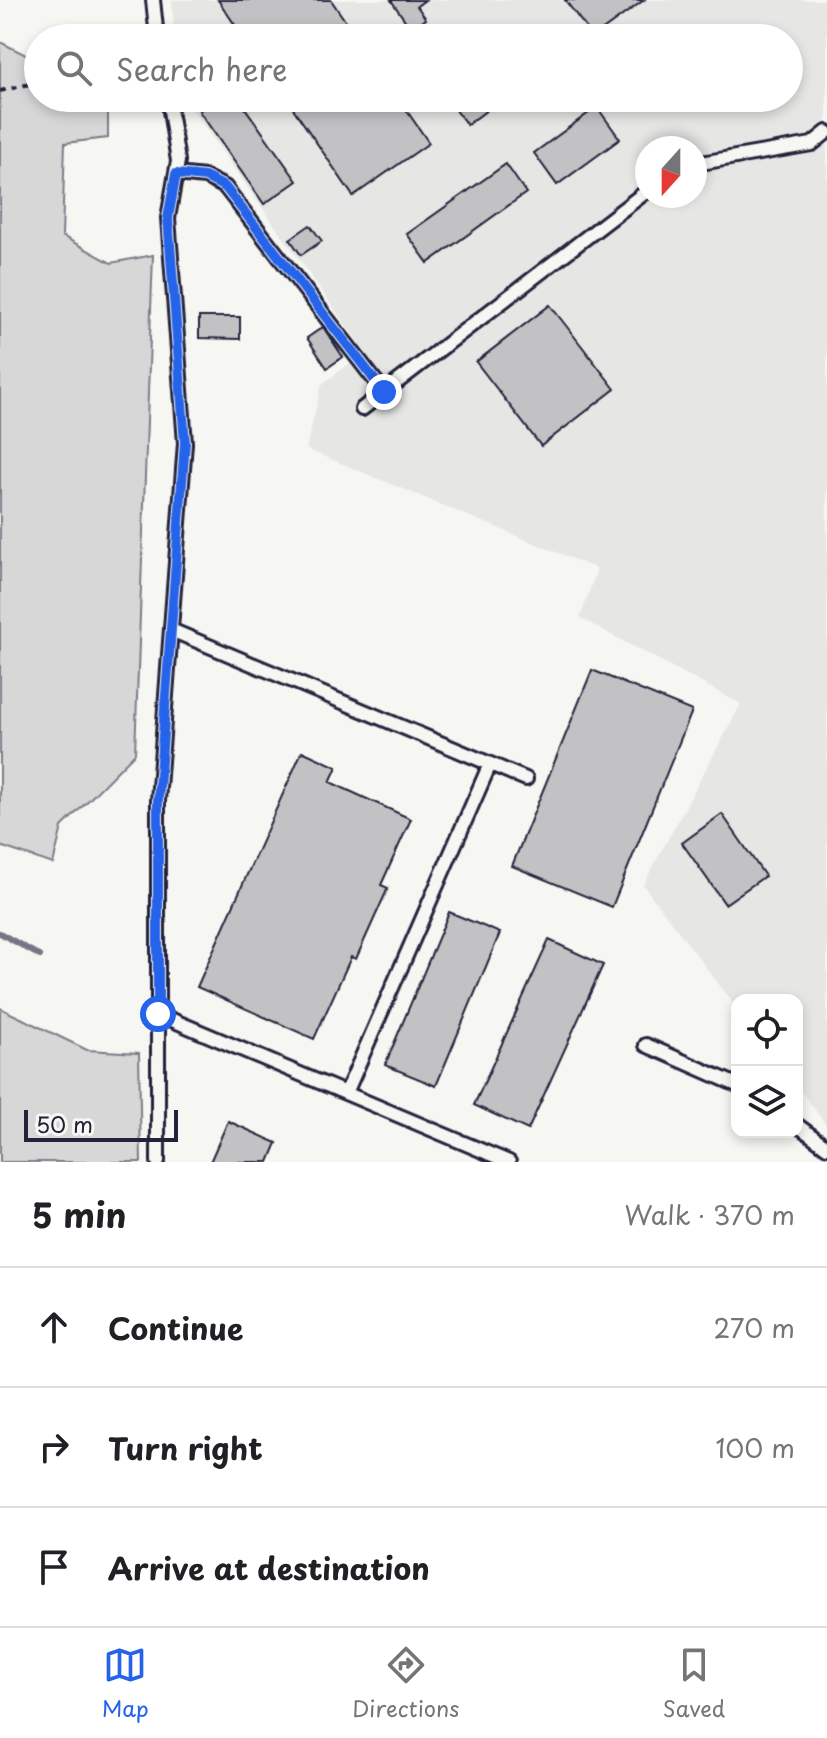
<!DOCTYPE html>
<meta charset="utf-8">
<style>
body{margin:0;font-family:"Playpen Sans",sans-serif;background:#f2f2f2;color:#202124}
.controls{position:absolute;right:24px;bottom:24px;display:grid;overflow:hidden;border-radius:16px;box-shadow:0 4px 12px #0003}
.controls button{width:72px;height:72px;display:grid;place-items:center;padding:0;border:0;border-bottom:2px solid #e0e0e0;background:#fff;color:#202124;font:40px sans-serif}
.compass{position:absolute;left:635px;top:136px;width:72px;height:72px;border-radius:50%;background:#fff;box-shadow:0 4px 12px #0003;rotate:201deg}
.scale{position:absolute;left:24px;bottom:20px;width:154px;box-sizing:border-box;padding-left:8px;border:4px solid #22223b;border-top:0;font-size:22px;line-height:28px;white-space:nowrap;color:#22223b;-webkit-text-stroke:6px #f6f6f2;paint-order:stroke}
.stop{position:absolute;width:24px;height:24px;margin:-18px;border:6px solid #2563eb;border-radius:50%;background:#fff}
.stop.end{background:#2563eb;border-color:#fff;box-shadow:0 2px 8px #0008}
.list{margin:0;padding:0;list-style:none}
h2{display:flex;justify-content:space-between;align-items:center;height:104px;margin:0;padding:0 32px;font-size:34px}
h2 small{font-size:26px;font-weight:400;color:#757577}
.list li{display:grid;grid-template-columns:52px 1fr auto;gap:24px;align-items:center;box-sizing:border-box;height:120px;padding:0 32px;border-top:2px solid #e0e0e0}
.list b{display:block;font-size:30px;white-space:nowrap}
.list em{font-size:26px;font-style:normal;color:#757577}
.icon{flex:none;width:44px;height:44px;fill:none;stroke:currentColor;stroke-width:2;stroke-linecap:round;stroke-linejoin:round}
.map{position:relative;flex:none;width:827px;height:1162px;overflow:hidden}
.search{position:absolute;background:#fff;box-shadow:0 4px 12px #0003;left:24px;right:24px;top:24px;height:88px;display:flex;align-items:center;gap:20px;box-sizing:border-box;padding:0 28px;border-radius:44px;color:#757577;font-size:30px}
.sheet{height:464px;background:#fff}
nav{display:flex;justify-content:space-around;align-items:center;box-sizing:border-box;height:112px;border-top:2px solid #e0e0e0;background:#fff;font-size:22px;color:#757577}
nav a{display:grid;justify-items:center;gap:4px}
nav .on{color:#2563eb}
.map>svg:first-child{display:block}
.built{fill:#e6e6e4;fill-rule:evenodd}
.green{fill:#d7d7d7;stroke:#7c7c89;stroke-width:2}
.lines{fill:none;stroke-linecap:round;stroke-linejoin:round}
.stream{stroke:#757583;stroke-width:6}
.building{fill:#c2c2c4;stroke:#22223b;stroke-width:2}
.lane-casing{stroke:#22223b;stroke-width:18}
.path{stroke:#22223b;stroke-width:4;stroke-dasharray:6 6;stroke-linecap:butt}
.lane{stroke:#f6f6f2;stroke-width:12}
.route{stroke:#2563eb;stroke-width:10}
</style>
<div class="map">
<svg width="827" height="1162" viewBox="0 0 827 1162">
<rect width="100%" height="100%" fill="#f6f6f2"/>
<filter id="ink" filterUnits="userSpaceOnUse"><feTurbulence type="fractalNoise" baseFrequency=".0125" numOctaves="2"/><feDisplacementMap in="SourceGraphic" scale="16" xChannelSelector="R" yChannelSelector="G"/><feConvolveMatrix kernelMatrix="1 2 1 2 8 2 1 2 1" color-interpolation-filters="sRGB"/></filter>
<g filter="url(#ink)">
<path class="built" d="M172,0H827V1126L797,1086V1000H737V1008L643,885L741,704L580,618L597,569L306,449L322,384L365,352L184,98H789V38H174ZM647,148H695V196H647Z"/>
<path class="green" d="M0,42L38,61V98H108V138L65,143L62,236L111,263L153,255L135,753L62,827L53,864L0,846Z
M0,1008L87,1050L139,1053L141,1162H0Z"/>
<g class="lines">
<path class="stream" d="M0,933L40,956"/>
</g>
<path class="building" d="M218,0H331L357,38H244Z
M391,0H425L417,6L426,19L411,29Z
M565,0H644L593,37Z
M217,98H238L297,181L264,204L199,111Z
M286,98H398L429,143L353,196Z
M447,98H503L467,125Z
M597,107L620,139L557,185L534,153Z
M506,164L526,193L428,263L407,234Z
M310,225L322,241L301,255L290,239Z
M550,305L615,389L541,446L476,362Z
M199,317H240V339L199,338Z
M323,327L343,357L327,368L307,338Z
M592,670L692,711L612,907L512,866Z
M302,751L337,767L330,782L411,819L381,885L388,888L356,959L351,957L314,1039L197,987Z
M722,814L765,876L725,904L682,843Z
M449,912L500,933L436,1086L385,1065Z
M549,940L603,965L528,1130L474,1105Z
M228,1121L277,1143L269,1162H210Z"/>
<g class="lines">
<g class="lane-casing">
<path id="lane" d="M153,0L157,38
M695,164L812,144L827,132
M176,174L205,177L225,187L384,392
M362,409L647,191
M171,630L526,779
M158,1014L509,1162
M646,1045L737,1085
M346,1093L490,764
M797,1125L827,1147
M158,1162V801L185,443L168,218L178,161L168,98"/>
</g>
<path class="path" d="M0,91L38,82"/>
<use href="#lane" class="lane"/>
</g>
</g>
<g class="lines" filter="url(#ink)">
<path class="route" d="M158,1014V801L185,443L168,218L176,174L205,177L225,187L384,392"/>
</g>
</svg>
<div class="controls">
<button><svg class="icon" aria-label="locate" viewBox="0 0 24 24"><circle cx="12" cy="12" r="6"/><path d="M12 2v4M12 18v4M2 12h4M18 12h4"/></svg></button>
<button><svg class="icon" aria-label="layers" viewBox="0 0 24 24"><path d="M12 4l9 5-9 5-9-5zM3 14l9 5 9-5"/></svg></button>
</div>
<svg class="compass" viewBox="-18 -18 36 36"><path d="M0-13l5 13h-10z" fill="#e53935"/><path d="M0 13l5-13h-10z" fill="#757577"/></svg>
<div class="scale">50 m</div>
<div class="stop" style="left:158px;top:1014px"></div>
<div class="stop end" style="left:384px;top:392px"></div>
<div class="search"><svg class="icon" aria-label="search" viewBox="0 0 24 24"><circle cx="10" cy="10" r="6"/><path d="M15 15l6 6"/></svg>Search here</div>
</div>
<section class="sheet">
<h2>5 min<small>Walk · 370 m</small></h2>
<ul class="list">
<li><svg class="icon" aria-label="ahead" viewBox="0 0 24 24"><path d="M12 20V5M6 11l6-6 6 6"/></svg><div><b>Continue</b></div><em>270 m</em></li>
<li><svg class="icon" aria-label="right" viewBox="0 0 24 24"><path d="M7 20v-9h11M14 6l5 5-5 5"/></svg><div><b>Turn right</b></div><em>100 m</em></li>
<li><svg class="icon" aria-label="arrive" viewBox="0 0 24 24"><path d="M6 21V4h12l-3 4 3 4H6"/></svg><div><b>Arrive at destination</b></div></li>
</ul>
</section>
<nav>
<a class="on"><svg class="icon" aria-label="map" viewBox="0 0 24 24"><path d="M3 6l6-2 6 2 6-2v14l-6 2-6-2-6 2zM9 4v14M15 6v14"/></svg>Map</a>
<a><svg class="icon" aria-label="directions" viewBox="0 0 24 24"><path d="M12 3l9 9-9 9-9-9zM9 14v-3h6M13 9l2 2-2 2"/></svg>Directions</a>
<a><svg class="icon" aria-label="saved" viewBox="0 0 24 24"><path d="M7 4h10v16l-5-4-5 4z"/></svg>Saved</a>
</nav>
